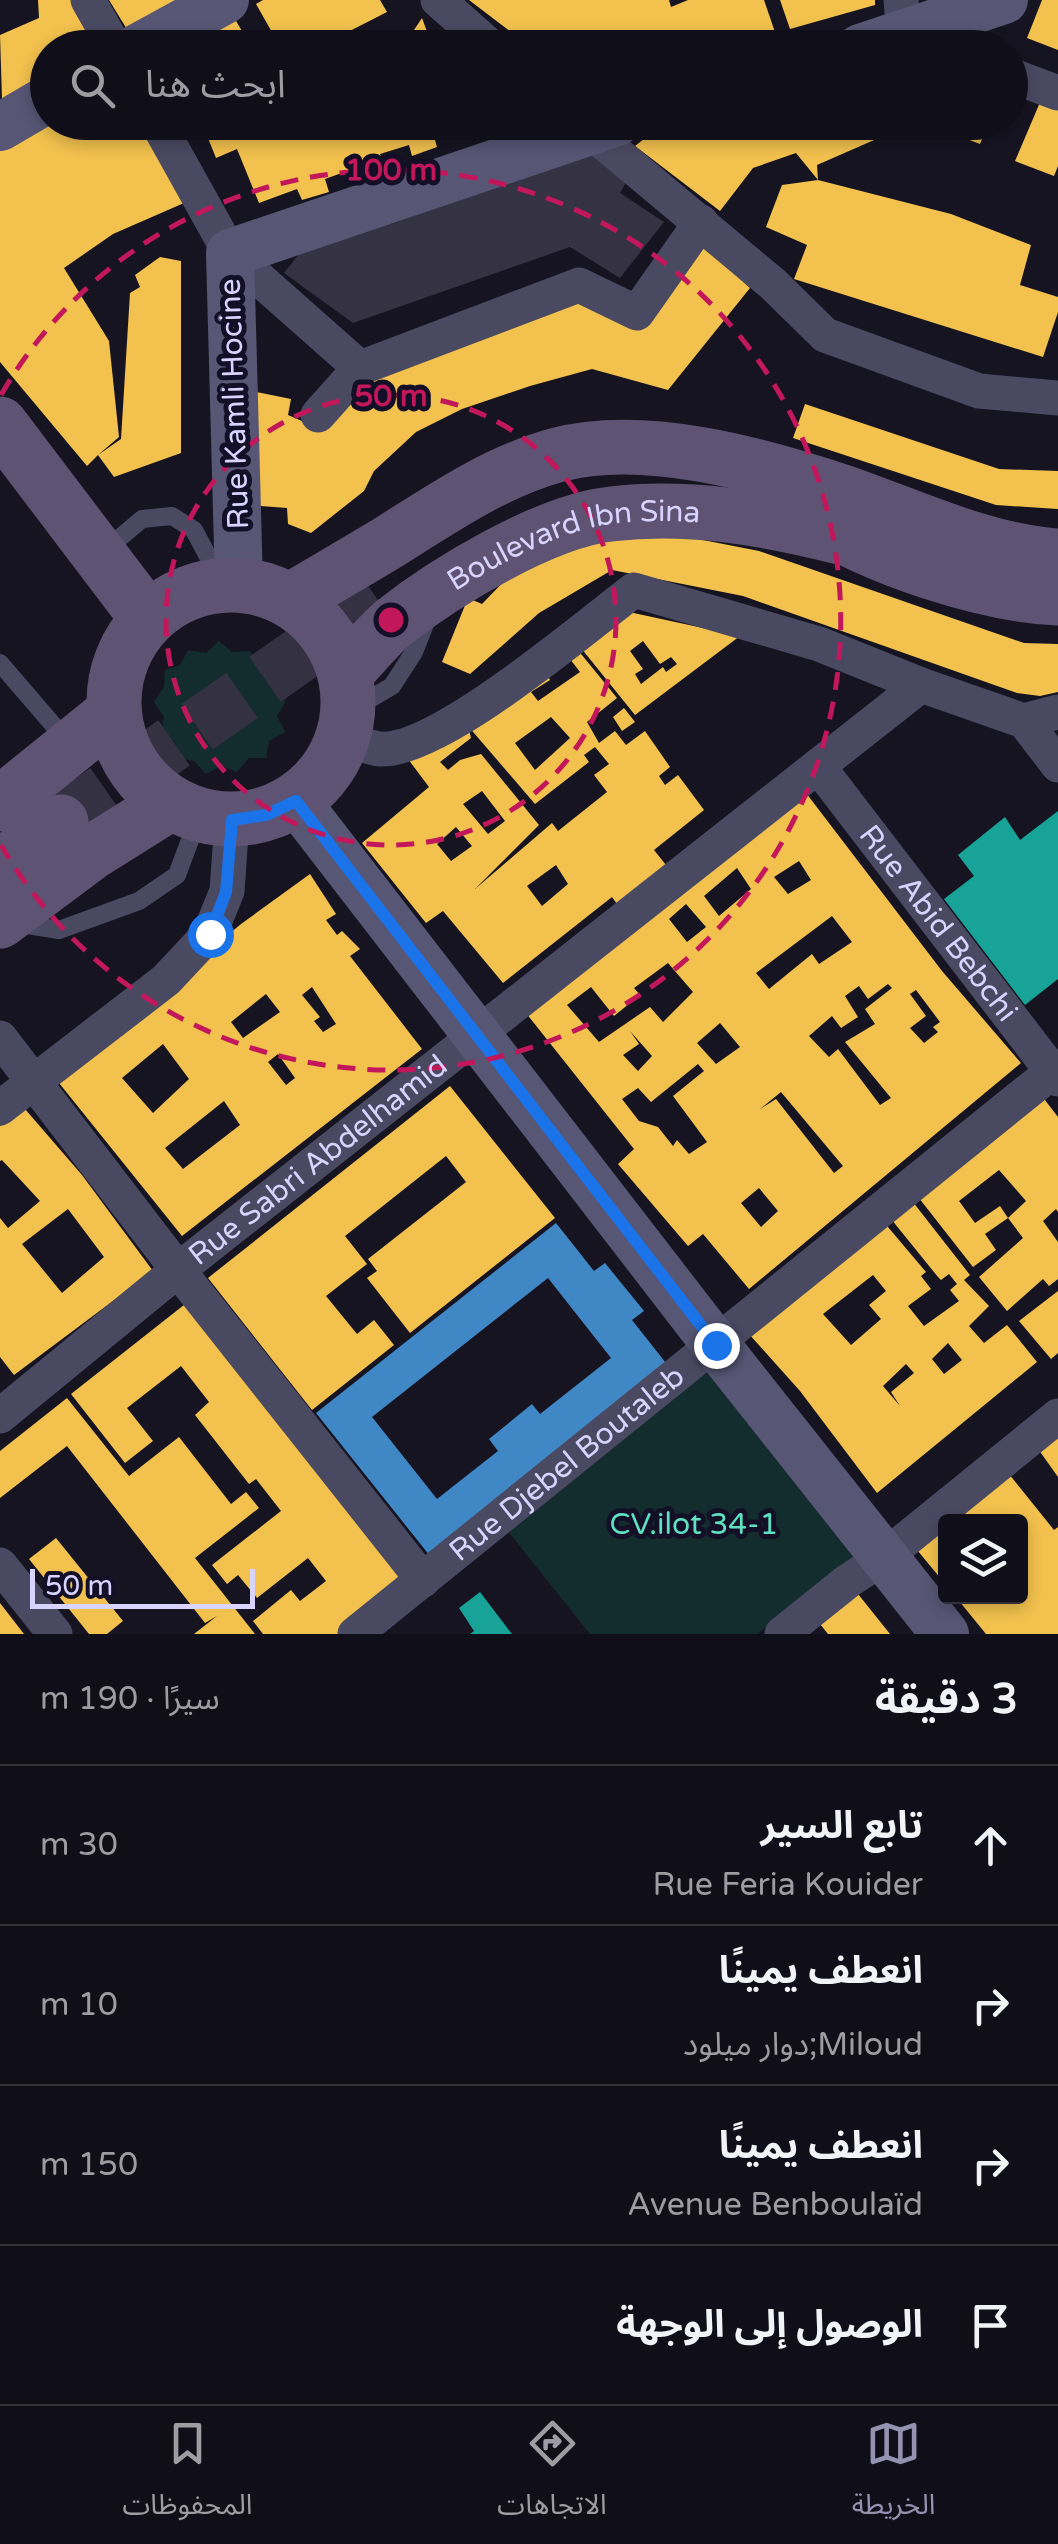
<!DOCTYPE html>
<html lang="ar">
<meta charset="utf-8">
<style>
body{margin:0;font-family:"Varela Round","Noto Sans Arabic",sans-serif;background:#191822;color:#f1f3f6;direction:rtl}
.controls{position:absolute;right:30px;bottom:30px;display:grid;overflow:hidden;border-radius:10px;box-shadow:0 5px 15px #0003}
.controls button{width:90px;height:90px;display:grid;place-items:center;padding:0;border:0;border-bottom:2px solid #302f38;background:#100f19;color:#f1f3f6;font:50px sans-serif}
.scale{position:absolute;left:30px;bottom:25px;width:225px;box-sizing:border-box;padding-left:10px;border:5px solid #d9d4ff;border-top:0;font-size:28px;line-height:35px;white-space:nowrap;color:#d9d4ff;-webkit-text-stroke:8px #130f26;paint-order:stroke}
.stop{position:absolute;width:30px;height:30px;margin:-22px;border:8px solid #1a73e8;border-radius:50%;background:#fff}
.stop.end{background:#1a73e8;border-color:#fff;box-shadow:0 2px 10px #0008}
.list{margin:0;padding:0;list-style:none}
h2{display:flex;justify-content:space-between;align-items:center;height:130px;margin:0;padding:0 40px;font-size:42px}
h2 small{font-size:32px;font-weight:400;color:#9c9ca2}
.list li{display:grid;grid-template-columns:65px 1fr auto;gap:30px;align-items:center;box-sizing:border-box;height:160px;padding:0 40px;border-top:2px solid #302f38}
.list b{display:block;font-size:38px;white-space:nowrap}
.list p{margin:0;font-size:32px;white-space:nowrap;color:#9c9ca2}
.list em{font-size:32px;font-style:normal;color:#9c9ca2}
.icon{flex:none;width:55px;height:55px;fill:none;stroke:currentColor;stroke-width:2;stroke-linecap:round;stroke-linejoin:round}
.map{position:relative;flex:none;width:1058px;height:1634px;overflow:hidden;direction:ltr}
.search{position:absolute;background:#100f19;box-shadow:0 5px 15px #0003;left:30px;right:30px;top:30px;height:110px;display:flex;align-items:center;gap:25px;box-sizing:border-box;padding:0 35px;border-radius:55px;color:#9c9ca2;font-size:38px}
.sheet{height:770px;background:#100f19}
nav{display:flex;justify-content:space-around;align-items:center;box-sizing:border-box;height:140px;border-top:2px solid #302f38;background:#100f19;font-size:28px;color:#9c9ca2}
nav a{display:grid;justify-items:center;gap:5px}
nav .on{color:#9591b1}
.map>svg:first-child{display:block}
.green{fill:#132c2d;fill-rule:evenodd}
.homes{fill:#f2c14e;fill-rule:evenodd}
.schools{fill:#3f88c5;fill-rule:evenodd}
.public{fill:#17a398}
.building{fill:#343243}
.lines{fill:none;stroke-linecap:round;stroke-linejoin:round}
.primary-tunnel{stroke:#333142;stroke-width:55;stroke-dasharray:55 28;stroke-linecap:butt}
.lane{stroke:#4a4962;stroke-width:18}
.street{stroke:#4a4962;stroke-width:35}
.secondary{stroke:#575674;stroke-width:48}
.primary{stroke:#5e5373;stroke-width:55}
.route{stroke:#1a73e8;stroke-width:12}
.ring{fill:none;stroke:#c2185b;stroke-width:5;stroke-dasharray:18 12}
.labels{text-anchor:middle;stroke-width:10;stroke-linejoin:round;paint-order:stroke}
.street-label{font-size:30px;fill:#d9d4ff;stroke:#130f26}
.park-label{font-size:30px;fill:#5fe0c0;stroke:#130f26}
.centre{fill:#c2185b;stroke:#130f26;stroke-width:5}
.ring-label{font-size:30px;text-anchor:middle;font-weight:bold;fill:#c2185b;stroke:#130f26;stroke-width:10;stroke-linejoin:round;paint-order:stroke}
</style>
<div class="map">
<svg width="1058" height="1634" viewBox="0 0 1058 1634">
<rect width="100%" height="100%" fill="#161421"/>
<path class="green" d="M219,641L232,652L250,651L259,665L273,671L274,688L286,701L277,716L285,732L269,741L266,758H249L237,772L221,766L206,774L194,761L176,757L174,741L160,736L164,717L154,702L164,687L165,670L180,665L188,650L206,653ZM221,686L237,694C246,709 243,722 230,732L212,734L198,723L195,705L204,691Z
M714,1367L860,1553L757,1634H590L507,1530Z"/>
<path class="homes" d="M38,0H73L99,48H48V75L2,99L0,35L39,18Z
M109,0H183L128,31Z
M263,0H380L387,12L342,35L349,48H281L256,4Z
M469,0H669L671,7L688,0H764L776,35L744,48H532Z
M780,0H875V5L790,29Z
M1042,0H1058V50L1027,38Z
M226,4L252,48H167Z
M422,18L433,48H405L404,45Z
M1041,100L1058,107V166L1054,176L1015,161Z
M48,122H137L184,203L113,234L64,268L109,341L119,437L98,455L121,439L130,293L140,287L135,275L160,257L181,261V453L114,477L98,455L87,466L0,362V144Z
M184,122H430L437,147L412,156L409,145L380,154L388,173L367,179L361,166L325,179L329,192L302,200L297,189L259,203L237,149L216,158L206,133L194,140Z
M666,122H877L881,137L817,165L818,180L796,153L753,168L720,211L635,146Z
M944,122H989L980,144L941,129Z
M818,180L951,214L1031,245L1020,285L1058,297V312L1043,357L794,279L807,245L766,227L782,185Z
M700,242L750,288L668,390L592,369L530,386L462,409L416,432L374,471L364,491L311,533L288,524L287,508L249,505L247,390L291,399L288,415L325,431L337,419L370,371L580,294L632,321Z
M805,404L999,469L1058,471V509L996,505L793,438Z
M662,532L759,551L1024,643L1058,644V692L1040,696L1017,693L743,596L612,570L539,613L470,674L442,662L468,598L482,604L510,575L553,549Z
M629,612L740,636L635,715L581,648ZM643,641L660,664L671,657L677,664L666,672L663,667L641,684L635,674L643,669L630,651Z
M577,649L617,698L587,722L599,743L615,731L626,745L645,731L670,767L659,776L665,785L678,775L704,810L654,850L666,865L617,904L612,897L503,983L443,911L426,923L362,843L429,787L408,759L468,726L471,738L440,762L448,770L460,760L481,754L539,825L475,889L552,823L558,831L607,792L594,775L609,764L595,747L584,755L589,762L535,804L468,726ZM570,659L580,672L538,701L531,692L550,680L547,674ZM551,717L570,738L535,770L515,743ZM482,791L505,821L488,834L463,804ZM456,827L472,846L451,861L437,844ZM556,865L568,884L542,906L527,886Z
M624,708L635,722L622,731L613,717Z
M803,789L942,971L1021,1063L749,1289L703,1234L688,1246L618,1164L634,1149L522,1008ZM799,861L811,880L788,894L774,877ZM737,868L751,889L719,916L704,896ZM686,904L706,927L687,942L669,919ZM832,916L852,942L819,964L812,954L769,989L756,973ZM668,963L693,992L663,1022L650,1007L599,1042L567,1005L591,987L614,1016L640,995L634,988ZM888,984L892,988L865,1009L875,1024L845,1042L891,1098L880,1105L838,1049L829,1057L809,1036L832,1016L841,1028L858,1017L845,996L859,986L868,999ZM916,990L940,1022L933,1027L938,1032L924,1043L910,1028L926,1016L910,994ZM720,1023L740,1047L716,1064L697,1043ZM630,1031L652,1056L638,1071L623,1055L639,1044ZM698,1064L704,1071L673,1096L707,1142L689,1154L677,1140L673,1146L658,1127L639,1121L622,1099L638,1088L651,1102ZM781,1092L843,1166L834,1173L776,1099L760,1109ZM759,1188L778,1211L761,1227L741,1203Z
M1019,858L1041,889L1017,905L994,875Z
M310,874L336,914L326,920L337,935L342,931L360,949L350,956L422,1049L182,1236L55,1078L241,924ZM312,987L336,1024L323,1032L314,1021L320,1017L302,995ZM266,994L280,1012L243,1038L231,1022ZM163,1044L189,1079L153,1113L122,1078ZM278,1054L295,1078L286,1085L268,1062ZM224,1101L240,1125L183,1169L165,1148Z
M450,1086L555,1218L410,1333L367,1278L377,1271L368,1259L466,1182L446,1156L345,1236L367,1264L326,1296L357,1334L374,1320L394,1345L312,1410L208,1278Z
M1038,1091L1058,1117V1212L1056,1209L1043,1221L1058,1242V1279L1049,1286L1043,1279L1007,1311L979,1277L1023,1238L1008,1218L985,1234L996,1250L973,1267L915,1193ZM999,1170L1026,1201L1008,1218L1000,1206L975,1223L959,1201Z
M25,1109L82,1175L153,1271L14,1375L0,1357V1218L8,1228L40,1201L2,1160L0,1161V1126ZM68,1209L104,1257L62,1293L22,1244Z
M909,1197L970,1275L964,1280L989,1306L969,1326L984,1343L1007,1325L1037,1362L877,1493L800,1391L748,1333L882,1220L926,1272L921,1276L931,1289L908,1306L924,1326L959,1301L950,1290L957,1284L949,1274L941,1280L938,1277L887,1214ZM873,1275L886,1291L869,1305L881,1319L851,1345L823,1314ZM948,1343L962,1360L944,1374L932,1359ZM906,1364L914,1373L891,1392L900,1406L883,1386Z
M1058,1291V1353L1051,1359L1019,1321Z
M189,1301L410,1581L343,1634H263L253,1621L291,1590L300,1601L326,1581L308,1558L257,1598L238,1575L227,1584L212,1565L281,1511L256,1479L249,1484L195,1415L209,1402L181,1366L127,1408L153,1441L125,1463L71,1394Z
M67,1398L129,1476L179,1437L231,1504L246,1492L259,1508L195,1558L255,1634H194L217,1616L205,1623L67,1446L0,1498V1451Z
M1058,1428V1477L1036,1446Z
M1005,1469L1054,1530L1058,1527V1634H986L955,1596H1020V1522H946V1585L913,1545Z
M56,1538L123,1621L107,1634H89L29,1559Z
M850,1584L890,1634H828L812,1614Z
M0,1603L24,1634H0Z"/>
<path class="schools" d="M556,1223L594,1271L605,1263L644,1311L632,1320L673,1372L434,1561L316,1413ZM548,1278L611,1358L540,1414L532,1404L489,1439L498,1451L437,1499L372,1417Z"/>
<path class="public" d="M1058,811V979L1025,1005L944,899L974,876L958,855L1005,817L1020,840Z
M480,1592L512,1634H470L474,1631L459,1608Z"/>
<path class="building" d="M574,154L604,156L628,179L620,193L664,222L620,278L570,247L353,323L284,273L322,225L392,224Z"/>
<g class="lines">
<path class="primary-tunnel" d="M61,822L397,587"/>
<path class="lane" d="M103,552L142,519L172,516L194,530L223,585
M0,663L67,741
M348,712L392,686L414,652L428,617
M15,923L59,930L139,901L177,875L199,816"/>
<g class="street">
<path d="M88,0L115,48"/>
<path d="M438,0L492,48"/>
<path d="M901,0L904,34L940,48"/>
<path d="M1010,75L1058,93"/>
<path d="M157,122L230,253L360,368"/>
<path d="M579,122L773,284L825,335L979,391L1058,398"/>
<path d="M318,415L360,368L579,285L637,313L701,222"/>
<path d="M1024,721L1058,765"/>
<path d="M343,738C355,741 368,748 380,749C438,753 584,628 634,590L819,644L921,685L1024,721L1058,712"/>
<path id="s1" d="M818,766L1058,1079"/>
<path d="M0,1038L178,1270L423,1580"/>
<path d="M0,1108L166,980L210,933L227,891L232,820"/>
<path id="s2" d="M0,1416L178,1270L921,685"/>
<path d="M0,1565L55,1634"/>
<path id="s3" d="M355,1634L1058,1067"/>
<path d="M782,1634L848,1581L883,1558L1058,1416"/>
</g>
<path class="secondary" d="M137,48L225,0
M860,48L1004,0
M0,127L48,99
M239,585L230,253L617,122
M296,801L716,1345L945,1634"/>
<g class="primary">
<path d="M0,424L148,619"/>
<path d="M810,517C873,558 983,595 1058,598"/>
<circle cx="231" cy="702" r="117"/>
<path d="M291,600C323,581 356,562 389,542C443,508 495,472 557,455C643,432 758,464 840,491C911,515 982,551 1058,556"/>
<path id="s4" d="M345,673C361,657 376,638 393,623C445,582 545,521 611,514C689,505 764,518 840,537"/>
<path d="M0,804L113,713"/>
<path d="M0,867L61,822"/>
<path d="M0,921L91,853L169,804"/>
</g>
</g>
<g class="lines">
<path class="route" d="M210,934L226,892L232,820L266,815L296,801L716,1345"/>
</g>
<g class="ring">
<circle cx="391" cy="620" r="225"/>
<path d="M1 395A450 450 0 1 1 1 845"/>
</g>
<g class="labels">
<g class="street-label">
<text transform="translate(234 404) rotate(-92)" y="10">Rue Kamli Hocine</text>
<text dy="10" stroke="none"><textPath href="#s4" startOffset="272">Boulevard Ibn Sina</textPath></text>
<text dy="10" stroke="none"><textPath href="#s1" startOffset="198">Rue Abid Bebchi</textPath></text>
<text dy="10" stroke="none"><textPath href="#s2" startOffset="408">Rue Sabri Abdelhamid</textPath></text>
<text dy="10" stroke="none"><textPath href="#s3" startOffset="272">Rue Djebel Boutaleb</textPath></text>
</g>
<g class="park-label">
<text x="694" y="1534">CV.ilot 34-1</text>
</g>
</g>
<circle cx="391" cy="620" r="15" class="centre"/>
<g class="ring-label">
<text x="391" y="180">100 m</text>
<text x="391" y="406">50 m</text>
</g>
</svg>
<div class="controls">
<button><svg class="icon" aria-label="layers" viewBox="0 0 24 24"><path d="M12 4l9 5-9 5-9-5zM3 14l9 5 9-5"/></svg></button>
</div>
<div class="scale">50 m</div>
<div class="stop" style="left:210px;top:934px"></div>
<div class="stop end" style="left:716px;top:1345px"></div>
<div class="search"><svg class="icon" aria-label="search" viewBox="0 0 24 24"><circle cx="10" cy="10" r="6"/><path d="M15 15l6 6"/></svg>ابحث هنا</div>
</div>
<section class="sheet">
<h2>3 دقيقة<small>سيرًا · 190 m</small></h2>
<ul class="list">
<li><svg class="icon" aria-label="ahead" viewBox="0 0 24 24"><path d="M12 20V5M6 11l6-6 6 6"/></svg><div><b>تابع السير</b><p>Rue Feria Kouider</p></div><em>30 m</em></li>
<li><svg class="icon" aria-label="right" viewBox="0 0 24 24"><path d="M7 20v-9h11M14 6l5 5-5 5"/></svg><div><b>انعطف يمينًا</b><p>Miloud;دوار ميلود</p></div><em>10 m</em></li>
<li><svg class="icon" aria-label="right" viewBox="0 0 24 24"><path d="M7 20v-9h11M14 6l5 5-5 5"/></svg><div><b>انعطف يمينًا</b><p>Avenue Benboulaïd</p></div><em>150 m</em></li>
<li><svg class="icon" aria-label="arrive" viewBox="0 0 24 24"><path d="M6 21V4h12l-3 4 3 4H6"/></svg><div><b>الوصول إلى الوجهة</b></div></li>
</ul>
</section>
<nav>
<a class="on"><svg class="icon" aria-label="map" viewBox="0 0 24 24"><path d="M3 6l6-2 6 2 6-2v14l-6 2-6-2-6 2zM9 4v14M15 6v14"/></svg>الخريطة</a>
<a><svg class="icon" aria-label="directions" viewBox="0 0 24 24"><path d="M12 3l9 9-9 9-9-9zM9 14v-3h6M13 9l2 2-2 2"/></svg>الاتجاهات</a>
<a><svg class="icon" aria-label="saved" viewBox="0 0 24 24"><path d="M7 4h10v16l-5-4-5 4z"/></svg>المحفوظات</a>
</nav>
